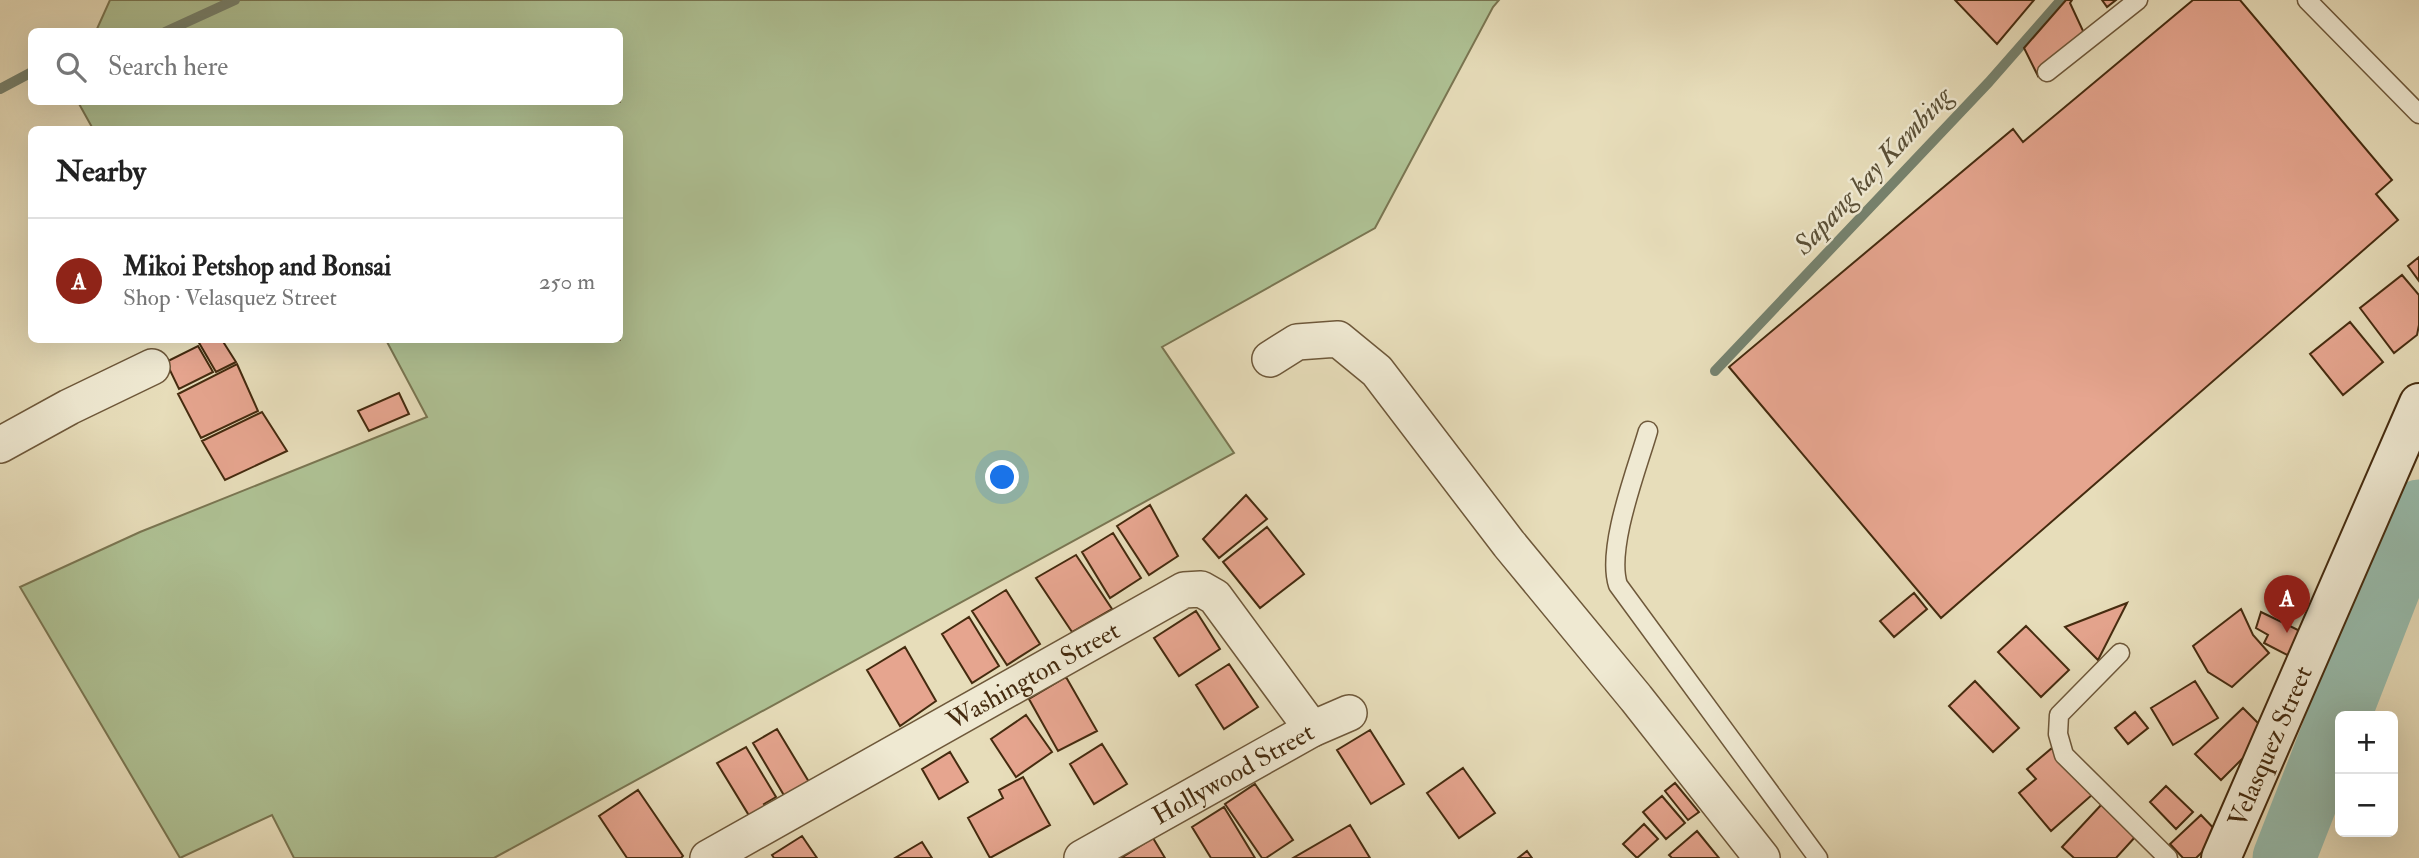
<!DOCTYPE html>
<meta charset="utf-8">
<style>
body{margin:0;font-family:"IM FELL Double Pica",serif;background:#f2f2f2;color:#222}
.controls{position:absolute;right:21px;bottom:21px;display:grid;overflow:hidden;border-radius:10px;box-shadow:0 7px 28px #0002}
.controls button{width:63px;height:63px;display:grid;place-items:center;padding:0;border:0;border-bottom:2px solid #e0e0e0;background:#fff;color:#222;font:35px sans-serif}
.you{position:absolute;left:1003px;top:478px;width:24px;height:24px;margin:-18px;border:5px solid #fff;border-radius:50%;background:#1a73e8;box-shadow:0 0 0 10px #1a73e833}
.badge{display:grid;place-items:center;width:46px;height:46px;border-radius:50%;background:#8f2418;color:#fff;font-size:23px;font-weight:700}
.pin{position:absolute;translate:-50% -58px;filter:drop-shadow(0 2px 4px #0008)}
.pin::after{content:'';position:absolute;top:37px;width:24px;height:21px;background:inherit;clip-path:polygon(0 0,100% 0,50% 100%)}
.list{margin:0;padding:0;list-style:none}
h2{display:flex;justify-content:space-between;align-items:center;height:91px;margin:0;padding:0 28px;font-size:30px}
h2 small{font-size:23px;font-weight:400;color:#767676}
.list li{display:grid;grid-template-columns:46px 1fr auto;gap:21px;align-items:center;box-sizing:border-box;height:126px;padding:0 28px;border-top:2px solid #e0e0e0}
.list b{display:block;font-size:26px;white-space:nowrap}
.list p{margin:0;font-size:23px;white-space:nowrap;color:#767676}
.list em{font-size:23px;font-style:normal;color:#767676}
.icon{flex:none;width:38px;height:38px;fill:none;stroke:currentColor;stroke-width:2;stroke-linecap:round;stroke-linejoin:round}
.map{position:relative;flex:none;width:2419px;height:858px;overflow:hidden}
.search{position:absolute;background:#fff;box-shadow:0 7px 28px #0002;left:28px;top:28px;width:595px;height:77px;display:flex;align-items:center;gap:18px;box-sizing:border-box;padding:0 24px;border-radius:10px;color:#767676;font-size:26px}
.panel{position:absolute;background:#fff;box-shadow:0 7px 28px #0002;left:28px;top:126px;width:595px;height:217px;border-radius:10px}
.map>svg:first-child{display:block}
.green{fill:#afc295;stroke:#7a7652;stroke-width:2}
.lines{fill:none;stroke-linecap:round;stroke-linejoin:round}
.stream{stroke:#76826e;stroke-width:10}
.river{stroke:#97bcad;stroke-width:63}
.building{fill:#e6a58f;stroke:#452b0f;stroke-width:2}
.service-casing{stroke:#6e583a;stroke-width:21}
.minor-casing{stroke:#6e583a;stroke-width:38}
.secondary-casing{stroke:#452b0f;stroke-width:42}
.service{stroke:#efe9d2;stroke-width:18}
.minor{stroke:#efe9d2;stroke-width:35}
.secondary{stroke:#efe9d2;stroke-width:38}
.labels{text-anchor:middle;stroke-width:5;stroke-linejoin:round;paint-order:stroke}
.street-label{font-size:26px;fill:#452b0f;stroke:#efe9d2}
.water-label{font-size:28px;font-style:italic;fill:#5a4f36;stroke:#efe9d2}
</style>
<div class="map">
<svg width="2419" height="858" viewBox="0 0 2419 858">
<rect width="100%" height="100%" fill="#e7ddba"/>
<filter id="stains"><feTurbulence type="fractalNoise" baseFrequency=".00286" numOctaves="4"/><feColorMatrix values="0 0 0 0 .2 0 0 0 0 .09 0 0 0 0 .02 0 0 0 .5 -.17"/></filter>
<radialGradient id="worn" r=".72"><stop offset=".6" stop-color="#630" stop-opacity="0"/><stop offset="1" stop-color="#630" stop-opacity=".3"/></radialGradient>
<path class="green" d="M110,0H1499L1493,7L1375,228L1162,347L1234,453L494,858H294L272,815L180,858L20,587L140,532L427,417L386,340H620V130L93,129L78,102H620V32L96,31Z"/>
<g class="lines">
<path class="stream" d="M165,32L235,0
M0,89L32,72
M1715,371L1989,82L2061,0"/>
<path class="river" d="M2284,858L2419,511"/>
</g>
<path class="building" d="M1955,0H2034L1997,44Z
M2066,0H2072L2070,3L2084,33L2038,76L2024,48Z
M2102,0H2116L2107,7Z
M2193,0H2240L2392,180L2376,194L2398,220L1941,618L1729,367L2013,129L2023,142Z
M2419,257V281L2408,266Z
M2402,275L2419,295V325L2417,335L2394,353L2360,308Z
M2350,322L2383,362L2343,395L2310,354Z
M201,340H222L236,362L216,372L198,341Z
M198,346L213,372L179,389L166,362Z
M237,364L258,411L201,438L178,394Z
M399,393L409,414L369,431L358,411Z
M262,412L287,451L225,480L202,441Z
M1246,495L1267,519L1219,558L1203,539Z
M1150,505L1178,556L1149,575L1117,526Z
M1267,527L1304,574L1260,608L1223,562Z
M1113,533L1141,578L1110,598L1082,552Z
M1076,555L1112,609L1072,632L1036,578Z
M1006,590L1040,644L1007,665L972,611Z
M1914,593L1927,609L1894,637L1880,621Z
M2127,603L2098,660L2065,627Z
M2241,609L2253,635L2269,653L2232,687L2208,672L2193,646Z
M1196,611L1220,649L1179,676L1154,638Z
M2261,612L2300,631L2289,656L2264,643L2268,635L2256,628Z
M969,617L999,666L972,683L942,634Z
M2026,626L2069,670L2041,697L1998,652Z
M905,647L936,701L900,726L867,670Z
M1229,664L1258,707L1224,729L1196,685Z
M1066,677L1097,731L1058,751L1029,699Z
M1975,681L2019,728L1993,752L1949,706Z
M2195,681L2218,718L2173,745L2151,708Z
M2243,708L2268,733L2221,780L2195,754Z
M2135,712L2148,728L2128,744L2115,728Z
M1026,715L1052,752L1016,777L991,739Z
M777,729L809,782L785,797L753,743Z
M1370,730L1404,784L1371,804L1337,750Z
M1102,744L1127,784L1094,804L1070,764Z
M746,747L776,797L764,804L769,812L753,822L717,763Z
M2052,748L2093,794L2051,831L2019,793L2036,779L2027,769Z
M950,752L968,782L939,799L922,769Z
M1463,768L1495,813L1459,838L1427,793Z
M1023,777L1050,825L990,858L968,818L1003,798L999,790Z
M1675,783L1699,812L1688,820L1665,791Z
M1255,784L1293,840L1266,858H1262L1225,804Z
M2166,786L2193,812L2176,829L2150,802Z
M638,790L683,856L681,858H627L599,816Z
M1662,796L1685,823L1666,839L1643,812Z
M2102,804L2136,836L2116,858H2074L2062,847Z
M1224,807L1255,858H1211L1192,827Z
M2201,815L2220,835L2196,858H2183L2170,844Z
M1644,824L1658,839L1637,858L1623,844Z
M1350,825L1370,858H1293Z
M1697,831L1719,858H1672L1669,855Z
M802,836L817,858H774L772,855Z
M1153,838L1165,858H1121Z
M922,842L932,858H895Z
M1527,851L1532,858H1518Z"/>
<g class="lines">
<g class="service-casing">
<path id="service" d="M2307,0L2419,114
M2047,72L2138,0
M1648,431C1637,469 1606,548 1618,585L1818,858
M2120,653L2059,715L2058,734L2064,755L2168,858"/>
</g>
<g class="minor-casing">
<g id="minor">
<path d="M1270,359L1297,342L1338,339L1377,371L1509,544L1636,698L1762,858"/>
<path d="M0,445L69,407L152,367"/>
<path id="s1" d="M708,858L1184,590L1201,589L1215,597L1312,729"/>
<path id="s2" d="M1082,858L1312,729L1349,713"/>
</g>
</g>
<g class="secondary-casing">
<g id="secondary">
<path id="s3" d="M2221,858L2419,403"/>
</g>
</g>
<use href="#service" class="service"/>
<use href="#minor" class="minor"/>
<use href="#secondary" class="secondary"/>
</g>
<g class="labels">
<g class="street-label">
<text dy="9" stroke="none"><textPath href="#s1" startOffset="373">Washington Street</textPath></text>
<text dy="9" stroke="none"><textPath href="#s3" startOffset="122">Velasquez Street</textPath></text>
<text dy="9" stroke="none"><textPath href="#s2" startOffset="173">Hollywood Street</textPath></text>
</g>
<g class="water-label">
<text transform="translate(1872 170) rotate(-47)" y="10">Sapang kay Kambing</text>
</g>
</g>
<rect width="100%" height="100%" filter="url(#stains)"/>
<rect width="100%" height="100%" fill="url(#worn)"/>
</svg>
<div class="controls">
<button>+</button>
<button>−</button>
</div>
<div class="you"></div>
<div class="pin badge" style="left:2287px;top:633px">A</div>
<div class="search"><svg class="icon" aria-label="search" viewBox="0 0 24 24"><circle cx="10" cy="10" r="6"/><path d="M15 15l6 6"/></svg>Search here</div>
<section class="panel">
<h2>Nearby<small></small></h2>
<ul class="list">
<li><span class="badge">A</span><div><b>Mikoi Petshop and Bonsai</b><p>Shop · Velasquez Street</p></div><em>250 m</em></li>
</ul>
</section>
</div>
